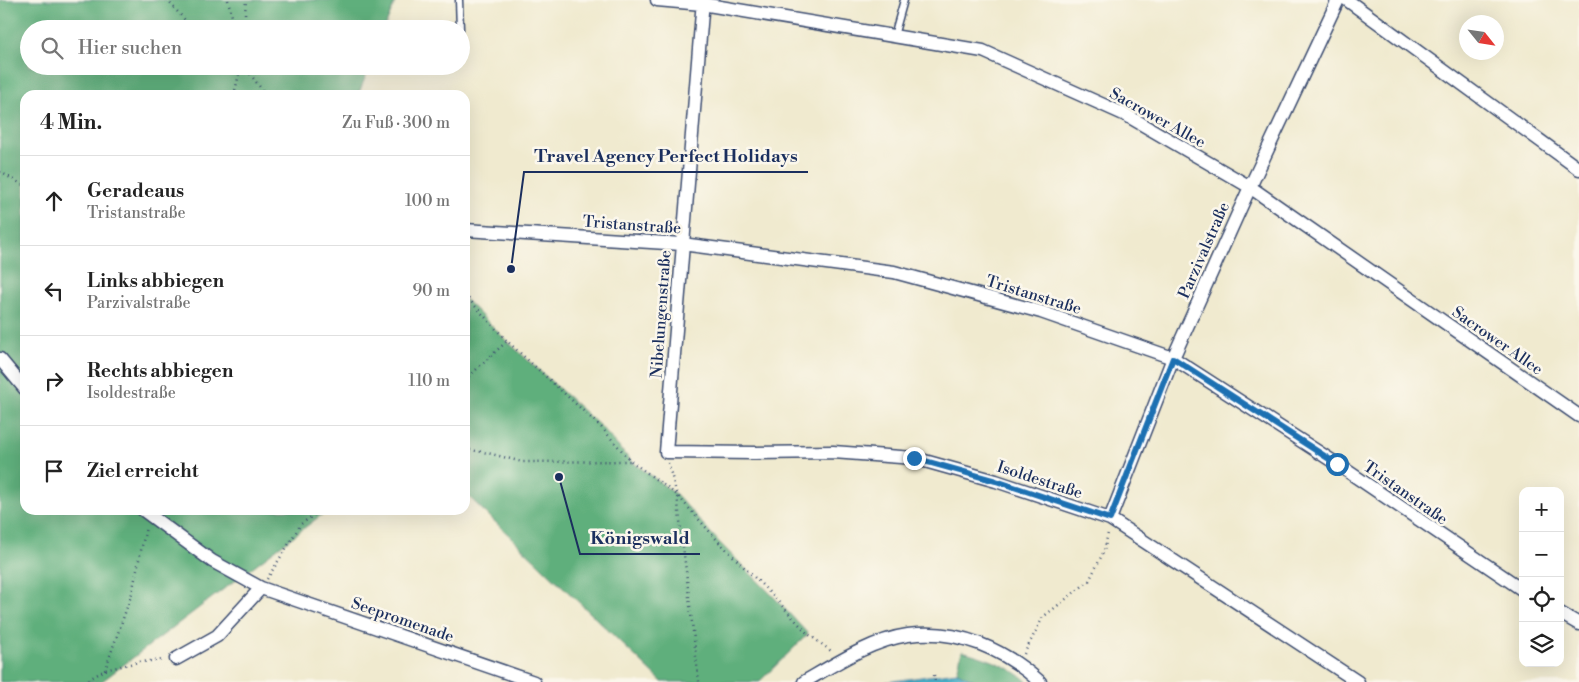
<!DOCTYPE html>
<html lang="de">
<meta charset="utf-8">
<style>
body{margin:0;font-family:"Libre Bodoni",serif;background:#f2f2f2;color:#222}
.controls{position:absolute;right:15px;bottom:15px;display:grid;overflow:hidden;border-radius:10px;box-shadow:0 5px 20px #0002}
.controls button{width:45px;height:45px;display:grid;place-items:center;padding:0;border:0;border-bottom:1px solid #e0e0e0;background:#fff;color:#222;font:25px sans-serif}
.compass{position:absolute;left:1459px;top:15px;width:45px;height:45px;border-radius:50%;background:#fff;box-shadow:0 5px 20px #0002;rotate:120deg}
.stop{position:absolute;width:15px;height:15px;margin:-11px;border:4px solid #1f6fb2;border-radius:50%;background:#fff}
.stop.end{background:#1f6fb2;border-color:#fff;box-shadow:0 1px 5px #0008}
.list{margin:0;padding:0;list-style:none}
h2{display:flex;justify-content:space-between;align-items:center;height:65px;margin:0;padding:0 20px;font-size:21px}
h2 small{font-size:16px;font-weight:400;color:#767676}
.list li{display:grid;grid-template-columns:32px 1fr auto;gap:15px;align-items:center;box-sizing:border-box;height:90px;padding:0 20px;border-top:1px solid #e0e0e0}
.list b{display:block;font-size:19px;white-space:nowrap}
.list p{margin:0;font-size:16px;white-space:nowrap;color:#767676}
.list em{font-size:16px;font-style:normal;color:#767676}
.icon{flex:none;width:28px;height:28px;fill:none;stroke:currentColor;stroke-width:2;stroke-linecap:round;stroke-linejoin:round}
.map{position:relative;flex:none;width:1579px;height:682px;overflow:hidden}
.search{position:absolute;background:#fff;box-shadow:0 5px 20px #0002;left:20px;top:20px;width:450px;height:55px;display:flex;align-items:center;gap:12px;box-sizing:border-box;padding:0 18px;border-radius:28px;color:#767676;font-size:19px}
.panel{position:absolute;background:#fff;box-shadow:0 5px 20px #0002;left:20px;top:90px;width:450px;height:425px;border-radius:15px}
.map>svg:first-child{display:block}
.forest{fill:#5eaf7b;stroke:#3c6f6c}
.water{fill:#46aec6;stroke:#306e92}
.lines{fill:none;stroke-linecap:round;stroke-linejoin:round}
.lane-casing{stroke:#3b4b6f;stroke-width:9}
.street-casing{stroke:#3b4b6f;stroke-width:15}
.path{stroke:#3b4b6f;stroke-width:2.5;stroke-dasharray:1 4;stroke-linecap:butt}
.lane{stroke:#fff;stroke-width:6}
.street{stroke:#fff;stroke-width:12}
.route{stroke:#1f6fb2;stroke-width:6}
.labels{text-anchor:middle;stroke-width:5;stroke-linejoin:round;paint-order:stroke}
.street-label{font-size:16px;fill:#1b2f5e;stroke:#fbf7ec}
.leader{fill:none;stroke:#1b2f5e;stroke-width:2}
.callout-dot{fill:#1b2f5e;stroke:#fbf7ec;stroke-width:2}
.callout-label{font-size:18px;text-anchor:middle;font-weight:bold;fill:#1b2f5e;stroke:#fbf7ec;stroke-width:5;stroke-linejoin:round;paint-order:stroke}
</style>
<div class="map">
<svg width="1579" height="682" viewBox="0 0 1579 682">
<rect width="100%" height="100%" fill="#fbf7ec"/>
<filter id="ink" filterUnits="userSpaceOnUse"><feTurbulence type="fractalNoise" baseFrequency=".02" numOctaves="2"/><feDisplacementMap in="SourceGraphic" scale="10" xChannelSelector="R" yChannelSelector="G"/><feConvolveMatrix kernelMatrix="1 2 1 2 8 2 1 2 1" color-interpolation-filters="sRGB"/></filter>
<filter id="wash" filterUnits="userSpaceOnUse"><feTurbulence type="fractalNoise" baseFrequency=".0096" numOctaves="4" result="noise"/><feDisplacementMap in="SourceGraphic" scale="20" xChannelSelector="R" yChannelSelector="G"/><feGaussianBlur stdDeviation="1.12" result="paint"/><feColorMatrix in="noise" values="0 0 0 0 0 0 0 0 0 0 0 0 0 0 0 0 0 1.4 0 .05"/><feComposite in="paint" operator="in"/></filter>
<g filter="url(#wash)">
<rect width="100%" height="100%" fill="#f0eacf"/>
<path class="forest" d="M0,0H396L384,29H29V66H370L358,95H25V510H328L101,682H0Z
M465,299L507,341L601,427L631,461L677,495L718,541L774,597L808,634L759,682H662L465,493Z
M962,651C986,658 1009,665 1028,682H978L957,672Z"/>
<path class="water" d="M957,672L978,682H886Z"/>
</g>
<g filter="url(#ink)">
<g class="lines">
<g class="lane-casing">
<path id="lane" d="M459,0L460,29
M894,36L904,0"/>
</g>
<g class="street-casing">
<path id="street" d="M657,0L702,4L983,51L1128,116L1250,187L1579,416
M703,0L666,452L754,453L833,452L914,458L996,481L1110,519L1358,682
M1347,0L1579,169
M465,230L682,244L894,272L1041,312L1173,358L1337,464L1523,590
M0,359L25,389
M143,510L212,561L261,588L534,682
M1110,519L1173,358L1250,187L1338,0
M1560,613L1579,624
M176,659L217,636L261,588
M804,682C835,664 872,640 908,635C957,628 1004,649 1040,682"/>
</g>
<path class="path" d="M167,0L193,29
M228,0L235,29
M244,29L246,0
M244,66L266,95
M234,95L241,66
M0,172L25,186
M465,295L507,341L601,427L631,461L677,495L718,541L774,597L808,634L831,651
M465,380L507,341
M465,449L488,453L522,462L631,461
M668,463L677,495L699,682
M267,579L301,524L321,510
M1024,654L1043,617L1089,581L1104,551L1108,533
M105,670L132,593L146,527
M934,675L935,682
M84,682L105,670L138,662L164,660"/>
<use href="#lane" class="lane"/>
<use href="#street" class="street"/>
</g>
</g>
<g class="lines" filter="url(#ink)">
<path class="route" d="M914,458L996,481L1110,519L1173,358L1337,464"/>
</g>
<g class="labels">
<g class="street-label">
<text transform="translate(1158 117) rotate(29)" y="6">Sacrower Allee</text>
<text transform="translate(632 224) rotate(4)" y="6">Tristanstraße</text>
<text transform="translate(1203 250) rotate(-66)" y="6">Parzivalstraße</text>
<text transform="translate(1034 294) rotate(17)" y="6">Tristanstraße</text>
<text transform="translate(660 314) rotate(-86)" y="6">Nibelungenstraße</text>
<text transform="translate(1498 340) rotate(35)" y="6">Sacrower Allee</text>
<text transform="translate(1040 479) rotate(18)" y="6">Isoldestraße</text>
<text transform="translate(1406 492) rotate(35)" y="6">Tristanstraße</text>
<text transform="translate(403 619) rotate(19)" y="6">Seepromenade</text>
</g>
</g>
<path class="leader" d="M511 269L524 172H808M559 477L580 554H700"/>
<g class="callout-dot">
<circle cx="511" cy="269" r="5"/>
<circle cx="559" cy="477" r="5"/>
</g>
<g class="callout-label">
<text x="666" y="162">Travel Agency Perfect Holidays</text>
<text x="640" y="544">Königswald</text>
</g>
</svg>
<div class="controls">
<button>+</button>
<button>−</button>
<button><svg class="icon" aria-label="locate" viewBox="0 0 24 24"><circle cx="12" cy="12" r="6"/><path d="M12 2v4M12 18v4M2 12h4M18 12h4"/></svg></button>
<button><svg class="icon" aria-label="layers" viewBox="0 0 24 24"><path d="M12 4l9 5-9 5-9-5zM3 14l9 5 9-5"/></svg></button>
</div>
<svg class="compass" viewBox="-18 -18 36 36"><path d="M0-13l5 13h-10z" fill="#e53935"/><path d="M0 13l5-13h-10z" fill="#767676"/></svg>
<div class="stop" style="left:1337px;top:464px"></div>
<div class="stop end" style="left:914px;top:458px"></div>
<div class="search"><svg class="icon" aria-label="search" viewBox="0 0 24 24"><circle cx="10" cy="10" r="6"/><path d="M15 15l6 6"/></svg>Hier suchen</div>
<section class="panel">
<h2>4 Min.<small>Zu Fuß · 300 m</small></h2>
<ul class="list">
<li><svg class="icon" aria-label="ahead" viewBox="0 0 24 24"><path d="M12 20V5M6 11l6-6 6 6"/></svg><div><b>Geradeaus</b><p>Tristanstraße</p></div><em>100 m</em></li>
<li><svg class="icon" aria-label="left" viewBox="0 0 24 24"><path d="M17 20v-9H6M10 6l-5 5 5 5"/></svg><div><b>Links abbiegen</b><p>Parzivalstraße</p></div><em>90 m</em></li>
<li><svg class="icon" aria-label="right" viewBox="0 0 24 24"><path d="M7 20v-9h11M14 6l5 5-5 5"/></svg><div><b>Rechts abbiegen</b><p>Isoldestraße</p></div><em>110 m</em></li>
<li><svg class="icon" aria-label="arrive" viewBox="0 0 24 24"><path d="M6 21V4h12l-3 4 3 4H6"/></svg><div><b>Ziel erreicht</b></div></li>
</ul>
</section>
</div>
